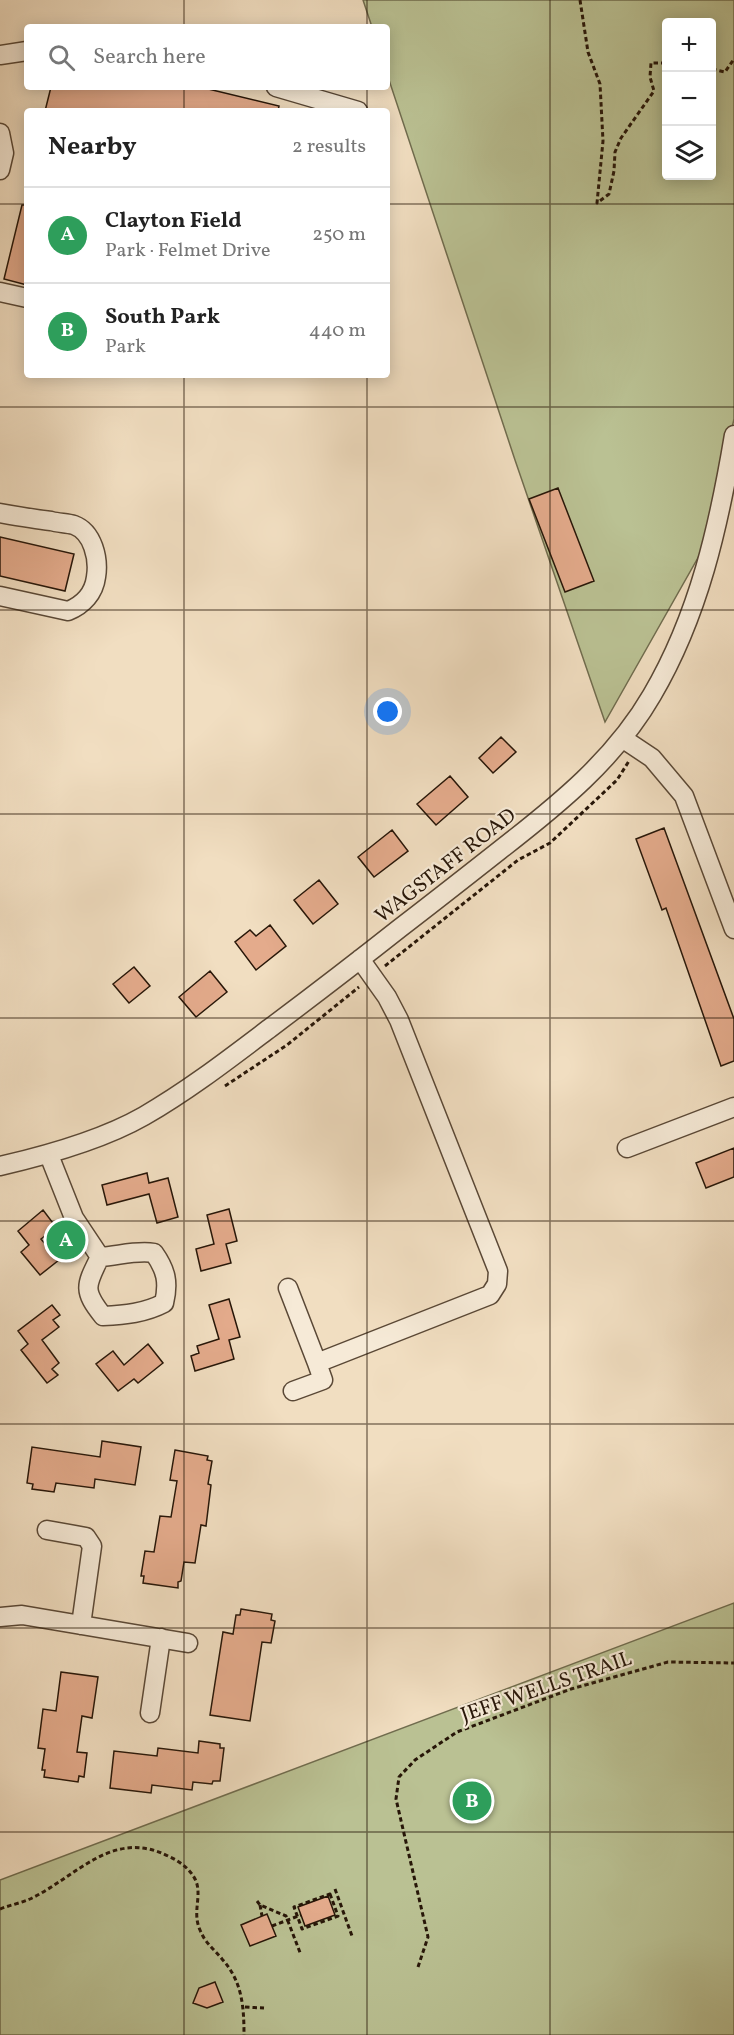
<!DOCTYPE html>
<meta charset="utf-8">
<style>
body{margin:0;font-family:Vollkorn,serif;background:#f6f6f6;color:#222}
.controls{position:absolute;right:18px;top:18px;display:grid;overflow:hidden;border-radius:6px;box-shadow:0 3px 15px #0003}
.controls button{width:54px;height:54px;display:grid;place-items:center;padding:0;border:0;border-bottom:2px solid #e0e0e0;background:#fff;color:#222;font:30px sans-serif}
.you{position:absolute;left:388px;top:712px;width:21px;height:21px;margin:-15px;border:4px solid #fff;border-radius:50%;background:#1a73e8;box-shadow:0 0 0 9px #1a73e833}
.badge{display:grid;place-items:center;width:39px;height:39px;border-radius:50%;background:#111827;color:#fff;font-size:20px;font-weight:700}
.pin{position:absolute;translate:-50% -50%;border:3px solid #fff;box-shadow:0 2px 6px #0006}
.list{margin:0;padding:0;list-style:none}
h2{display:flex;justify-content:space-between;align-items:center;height:78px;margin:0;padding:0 24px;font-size:26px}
h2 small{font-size:20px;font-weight:400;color:#767676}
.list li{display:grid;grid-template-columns:39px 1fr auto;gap:18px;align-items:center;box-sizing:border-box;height:96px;padding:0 24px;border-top:2px solid #e0e0e0}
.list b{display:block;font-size:22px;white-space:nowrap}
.list p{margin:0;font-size:20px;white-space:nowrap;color:#767676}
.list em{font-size:20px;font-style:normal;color:#767676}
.icon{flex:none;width:33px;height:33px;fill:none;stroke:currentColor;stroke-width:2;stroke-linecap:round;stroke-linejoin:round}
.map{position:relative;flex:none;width:734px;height:2035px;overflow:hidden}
.search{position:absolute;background:#fff;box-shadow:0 3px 15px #0003;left:24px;top:24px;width:366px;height:66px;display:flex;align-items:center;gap:15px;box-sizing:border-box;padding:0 21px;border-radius:6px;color:#767676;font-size:22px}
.panel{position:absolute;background:#fff;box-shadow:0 3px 15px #0003;left:24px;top:108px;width:366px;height:270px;border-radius:6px}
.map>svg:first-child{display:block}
.green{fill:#bac193;stroke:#706c4e;stroke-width:1.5;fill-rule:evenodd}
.building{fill:#e4ab8c;stroke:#271608;stroke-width:1.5}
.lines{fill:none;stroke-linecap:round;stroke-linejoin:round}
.minor-casing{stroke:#5a4836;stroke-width:21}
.path{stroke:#271608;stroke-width:3;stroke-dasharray:4.5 3;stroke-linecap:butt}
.minor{stroke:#f6ead7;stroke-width:18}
.grid{fill:none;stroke:#271608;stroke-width:1.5;stroke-opacity:0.55}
.labels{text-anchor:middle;stroke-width:4.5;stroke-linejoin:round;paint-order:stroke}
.street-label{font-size:21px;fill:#271608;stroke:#f6ead7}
</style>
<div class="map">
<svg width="734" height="2035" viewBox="0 0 734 2035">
<rect width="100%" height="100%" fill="#f1dec1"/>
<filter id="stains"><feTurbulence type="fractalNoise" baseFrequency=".00333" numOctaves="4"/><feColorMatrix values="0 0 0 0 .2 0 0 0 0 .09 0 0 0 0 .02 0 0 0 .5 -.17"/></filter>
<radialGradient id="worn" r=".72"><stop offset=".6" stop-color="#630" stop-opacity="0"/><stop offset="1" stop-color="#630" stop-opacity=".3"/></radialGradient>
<path class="green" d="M363,0H734V419L708,540L605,722L515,460L387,74V27H372ZM666,22H712V176H666Z
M734,1603V2035H0V1880Z"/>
<path class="building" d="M51,87H200L279,106L278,111H45Z
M22,205H27V285L4,279Z
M558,488L594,581L565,592L529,499Z
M0,537L74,554L65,591L0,576Z
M501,737L516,752L493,773L479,758Z
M450,776L468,797L436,825L417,804Z
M664,828L734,1019V1061L721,1066L666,908L662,910L636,839Z
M392,830L408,851L374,877L358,857Z
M319,880L338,904L313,924L294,900Z
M270,925L286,946L256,970L235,942L250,930L256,936Z
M134,967L150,986L129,1003L113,984Z
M210,971L227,992L196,1017L179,997Z
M734,1148V1177L706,1188L696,1163Z
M147,1173L149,1183L168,1178L178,1217L157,1223L149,1194L107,1205L102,1185Z
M229,1209L237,1241L226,1244L231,1263L201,1271L196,1249L214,1244L207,1215Z
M43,1210L56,1227L41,1239L59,1260L40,1275L21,1252L29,1245L18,1231Z
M229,1299L240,1337L229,1340L234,1359L195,1371L191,1356L199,1353L197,1346L219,1339L209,1305Z
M52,1305L60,1315L53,1320L59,1327L42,1340L59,1363L52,1369L58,1375L47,1383L21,1350L28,1344L18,1331Z
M148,1344L163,1363L138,1383L134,1379L118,1391L96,1364L113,1351L124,1365Z
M102,1441L141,1447L135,1485L95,1479L94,1488L56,1483L54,1492L32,1489L33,1484L27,1483L32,1447L100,1457Z
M175,1450L208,1456L207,1460L212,1461L208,1484L211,1485L206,1526L201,1525L195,1563L184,1562L181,1581L178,1582V1588L143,1583L144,1576H141L145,1551L154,1552L160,1516L171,1517L177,1481L170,1480Z
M241,1609L272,1614L271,1620L275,1621L271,1643L262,1642L250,1721L210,1715L223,1632L233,1634L236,1615H240Z
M61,1672L98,1677L92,1718L82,1716L77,1752L87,1753L84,1777L79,1776L78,1782L44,1777L45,1770H42L45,1749L38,1748L43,1709L56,1711Z
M199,1741L220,1744V1748H224L220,1781H213L212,1784L193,1782L192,1790L152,1785L151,1793L110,1788L114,1751L157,1756L158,1748L198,1753Z
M328,1896L335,1915L305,1926L298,1907Z
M267,1914L276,1936L250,1946L241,1925Z
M215,1982L223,2002L207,2008L193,2003L199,1988Z"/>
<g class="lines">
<g class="minor-casing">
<path id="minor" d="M0,55L27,51
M276,87L358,111
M0,133L4,153L0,170
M0,292L27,298
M0,513C17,516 34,519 51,521C58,523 67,523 74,525C93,532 99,559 96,577C94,593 83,605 68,611L0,596
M622,738L652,758L684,796L734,929
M627,1148L734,1107
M49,1155L74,1218L100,1257C86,1285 82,1290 103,1316C125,1315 145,1313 164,1303C169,1282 166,1270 154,1253C136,1250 118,1256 100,1257
M0,1166C48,1155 102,1140 144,1116C189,1090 229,1059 270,1028C314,995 357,962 400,928C434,902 467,876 500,850C558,805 615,759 652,695C699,615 719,525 734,435
M288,1288L317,1363L490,1295L497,1284L498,1271L399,1020L387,997L360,959
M293,1391L323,1380L317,1363
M47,1530L86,1537L92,1546L81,1625
M0,1617L22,1615L188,1643
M150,1713L161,1638"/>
</g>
<path class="path" d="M580,0L588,52L600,84L603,141L597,203L609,194L614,171L615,152L621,138L654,91L650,77L651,63H666
M712,69L725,72L734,59
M385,966L518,860L550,843L617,780L629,761
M225,1086L287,1045L359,987
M335,1889L352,1936
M330,1894L338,1916L302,1929L294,1907Z
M257,1901L260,1905L286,1916L301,1955
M260,1905L262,1916
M0,1909C10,1905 21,1903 30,1899C78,1876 113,1827 170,1857C181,1862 191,1870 196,1881C202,1897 192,1912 200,1930C205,1943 214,1949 222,1959C242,1981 244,2006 244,2035
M272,1926L301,1915
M418,1967L428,1937L396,1799L399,1777L415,1760L457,1732L571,1689L668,1662L734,1663
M245,2007L264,2008"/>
<use href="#minor" class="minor"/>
</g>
<path class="grid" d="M184,0V27M367,0V27M550,0V2035M184,87V111M367,87V111M0,204H27M387,204H734M184,375V2035M367,375V2035M0,407H734M0,610H734M0,814H734M0,1018H734M0,1221H734M0,1424H734M0,1628H734M0,1832H734"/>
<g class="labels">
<g class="street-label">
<text transform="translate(445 865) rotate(-38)" y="7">WAGSTAFF ROAD</text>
<text transform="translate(546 1686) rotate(-19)" y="7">JEFF WELLS TRAIL</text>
</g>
</g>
<rect width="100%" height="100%" filter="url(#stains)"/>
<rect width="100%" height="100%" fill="url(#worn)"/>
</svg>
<div class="controls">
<button>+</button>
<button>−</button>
<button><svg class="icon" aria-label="layers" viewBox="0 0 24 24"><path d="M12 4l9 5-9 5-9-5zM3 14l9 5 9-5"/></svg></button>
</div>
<div class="you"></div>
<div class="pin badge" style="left:66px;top:1240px;background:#2e9e5b">A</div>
<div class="pin badge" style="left:472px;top:1801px;background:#2e9e5b">B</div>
<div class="search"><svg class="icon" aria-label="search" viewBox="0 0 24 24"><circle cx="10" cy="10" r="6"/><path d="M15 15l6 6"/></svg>Search here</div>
<section class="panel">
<h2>Nearby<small>2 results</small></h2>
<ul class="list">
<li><span class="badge" style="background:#2e9e5b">A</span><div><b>Clayton Field</b><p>Park · Felmet Drive</p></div><em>250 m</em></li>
<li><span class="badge" style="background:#2e9e5b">B</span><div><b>South Park</b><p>Park</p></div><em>440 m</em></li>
</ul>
</section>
</div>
